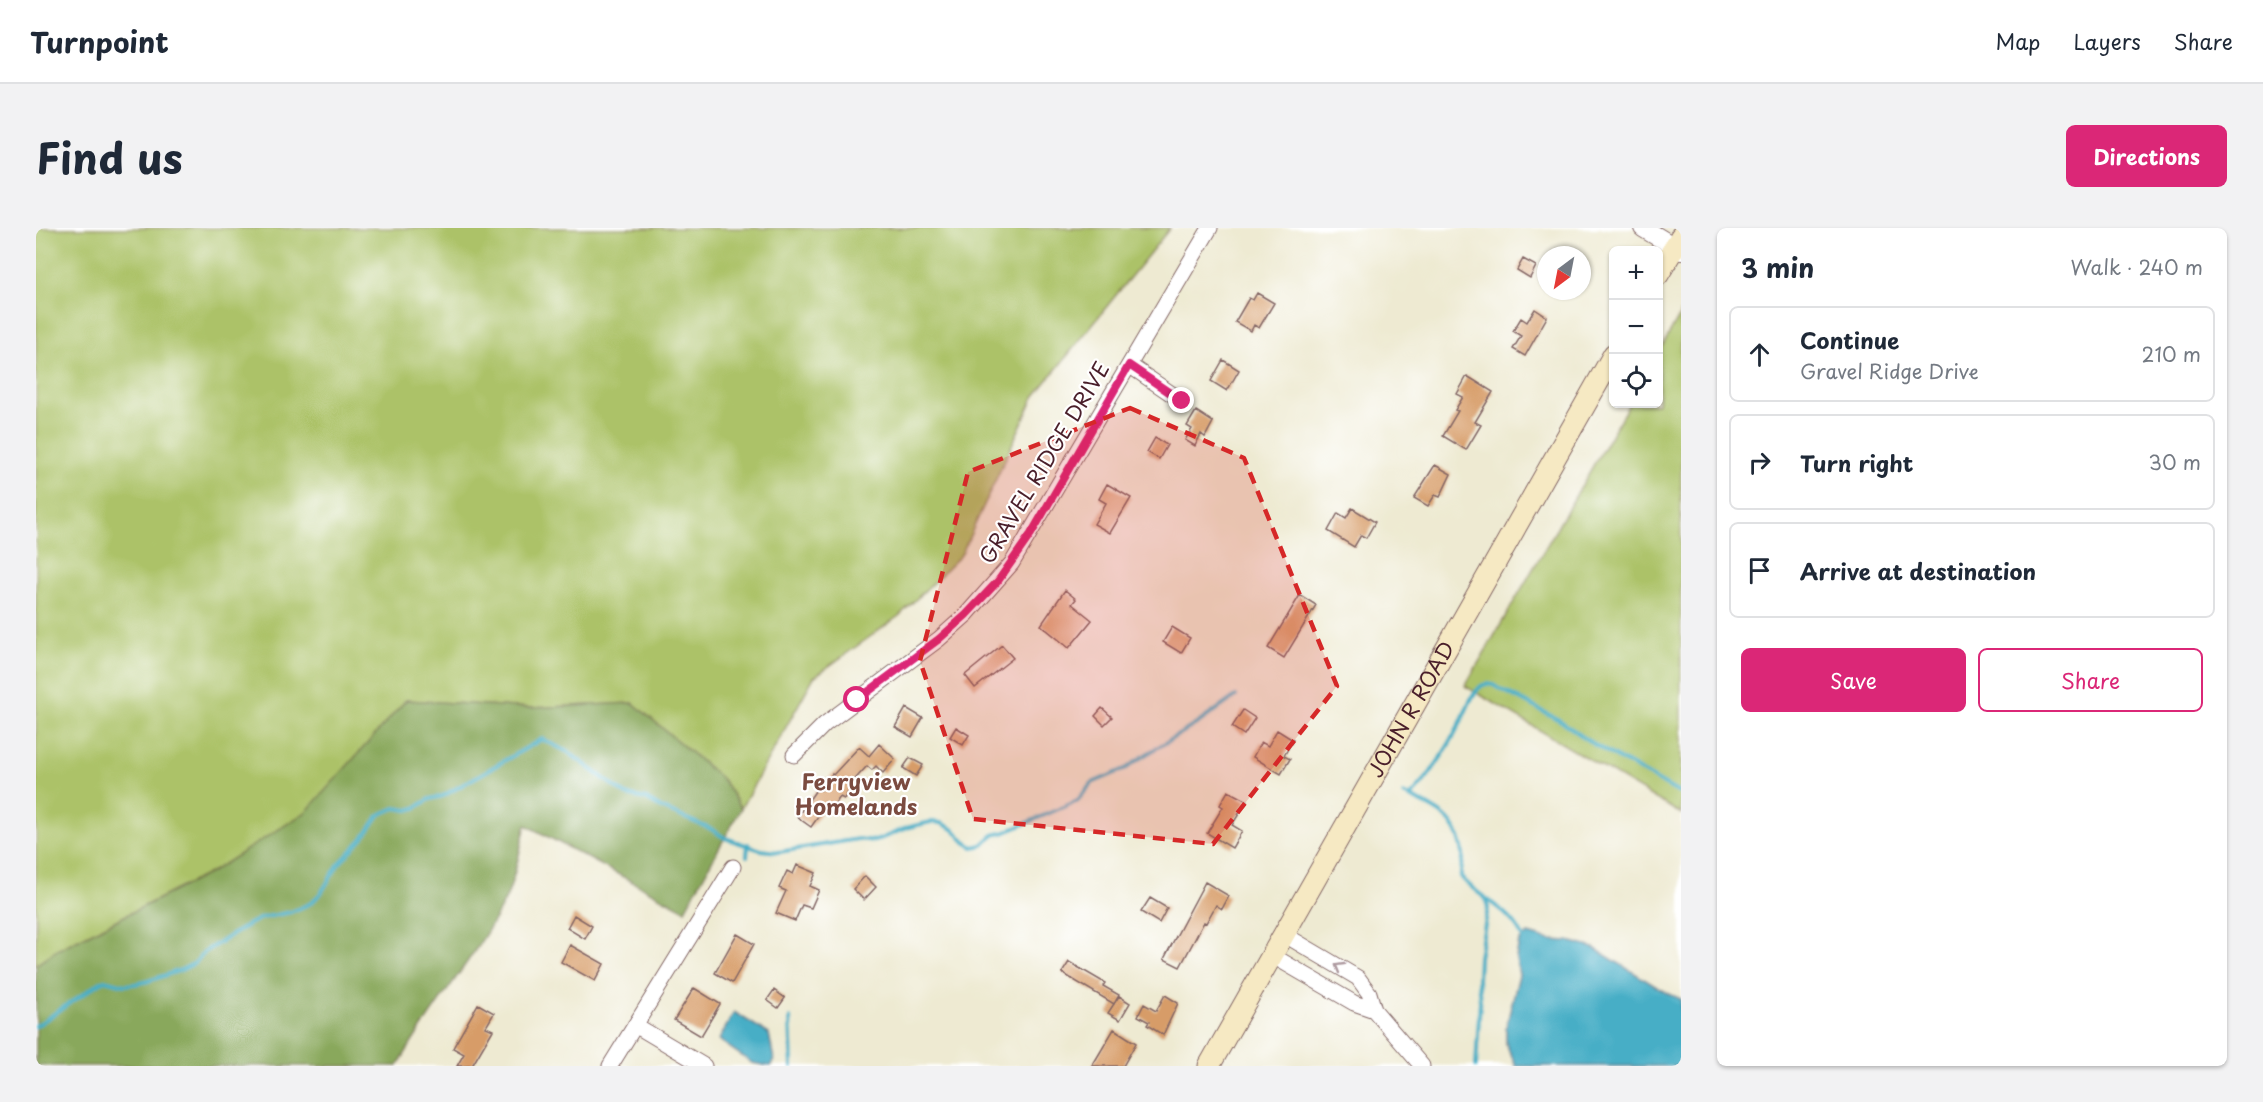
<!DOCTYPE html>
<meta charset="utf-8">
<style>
body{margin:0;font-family:"Playpen Sans",sans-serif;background:#f2f2f3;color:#1f2937}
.controls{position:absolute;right:18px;top:18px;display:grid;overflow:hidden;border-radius:9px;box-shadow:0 2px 4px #0004}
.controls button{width:54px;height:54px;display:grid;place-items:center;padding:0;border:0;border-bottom:2px solid #e0e1e3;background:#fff;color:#1f2937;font:30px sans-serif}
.compass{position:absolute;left:1501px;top:18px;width:54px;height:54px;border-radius:50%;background:#fff;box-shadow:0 2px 4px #0004;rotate:212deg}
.stop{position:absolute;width:18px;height:18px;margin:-14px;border:4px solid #db2777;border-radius:50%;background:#fff}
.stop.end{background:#db2777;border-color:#fff;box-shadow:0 2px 6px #0008}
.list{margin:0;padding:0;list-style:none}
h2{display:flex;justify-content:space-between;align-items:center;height:78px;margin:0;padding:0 24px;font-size:26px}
h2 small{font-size:20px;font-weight:400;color:#747a83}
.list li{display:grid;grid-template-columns:39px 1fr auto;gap:18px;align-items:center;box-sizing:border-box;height:96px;margin:0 12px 12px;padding:0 12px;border:2px solid #e0e1e3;border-radius:9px}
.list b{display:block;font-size:22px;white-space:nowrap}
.list p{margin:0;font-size:20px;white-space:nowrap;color:#747a83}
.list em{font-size:20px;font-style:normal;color:#747a83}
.actions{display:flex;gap:12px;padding:18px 24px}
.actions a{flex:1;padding:14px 0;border:2px solid #db2777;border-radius:9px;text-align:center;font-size:21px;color:#db2777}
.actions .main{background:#db2777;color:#fff}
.icon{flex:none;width:33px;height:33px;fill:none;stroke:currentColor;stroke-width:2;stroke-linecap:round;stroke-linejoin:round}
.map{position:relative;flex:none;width:1645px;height:838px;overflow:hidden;border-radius:9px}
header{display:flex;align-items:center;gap:36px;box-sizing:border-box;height:84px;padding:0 30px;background:#fff;border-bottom:2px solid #e0e1e3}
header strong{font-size:28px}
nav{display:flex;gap:33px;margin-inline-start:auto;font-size:21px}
.intro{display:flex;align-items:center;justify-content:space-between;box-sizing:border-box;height:144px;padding:0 36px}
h1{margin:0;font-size:42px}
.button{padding:15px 27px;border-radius:9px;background:#db2777;color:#fff;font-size:21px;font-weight:700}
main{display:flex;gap:36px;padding:0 36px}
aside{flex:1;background:#fff;border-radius:9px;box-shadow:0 2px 4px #0004}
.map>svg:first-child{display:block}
.green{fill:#acc267;stroke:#7b7049;stroke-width:1.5}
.forest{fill:#89a85c;stroke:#6a6444;stroke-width:1.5}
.water{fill:#47aec6;stroke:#486678;stroke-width:1.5}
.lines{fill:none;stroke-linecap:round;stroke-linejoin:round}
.stream{stroke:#47aec6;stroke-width:4}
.building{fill:#d79c68}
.minor-casing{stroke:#836665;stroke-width:17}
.tertiary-casing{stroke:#836665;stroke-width:20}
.secondary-casing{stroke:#836665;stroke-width:23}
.minor{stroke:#fff;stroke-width:15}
.tertiary{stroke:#fff;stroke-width:18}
.secondary{stroke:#f6e9c3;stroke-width:21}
.oneway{stroke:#ae9aa0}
.route{stroke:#db2777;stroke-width:8}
.marked{fill:#d62828;fill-opacity:0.2;stroke:#d62828;stroke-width:4.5;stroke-dasharray:12 8;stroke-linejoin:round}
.labels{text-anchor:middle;stroke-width:4.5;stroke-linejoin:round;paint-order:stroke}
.street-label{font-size:21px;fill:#4a1f2b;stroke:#fff}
.neighbourhood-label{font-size:22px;font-weight:bold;fill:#7b4b40;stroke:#fff}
</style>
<header>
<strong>Turnpoint</strong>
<nav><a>Map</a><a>Layers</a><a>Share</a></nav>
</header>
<div class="intro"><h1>Find us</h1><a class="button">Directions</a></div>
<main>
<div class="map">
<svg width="1645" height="838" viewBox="0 0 1645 838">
<rect width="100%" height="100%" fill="#fff"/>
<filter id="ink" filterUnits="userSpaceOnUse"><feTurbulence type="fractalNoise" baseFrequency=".0167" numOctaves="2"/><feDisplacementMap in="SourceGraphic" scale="12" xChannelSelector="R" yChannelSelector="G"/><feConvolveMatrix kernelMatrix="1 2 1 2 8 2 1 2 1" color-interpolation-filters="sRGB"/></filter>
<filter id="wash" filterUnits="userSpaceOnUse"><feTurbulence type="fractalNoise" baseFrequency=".008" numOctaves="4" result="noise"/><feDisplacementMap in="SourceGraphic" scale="24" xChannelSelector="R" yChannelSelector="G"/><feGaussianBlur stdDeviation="1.35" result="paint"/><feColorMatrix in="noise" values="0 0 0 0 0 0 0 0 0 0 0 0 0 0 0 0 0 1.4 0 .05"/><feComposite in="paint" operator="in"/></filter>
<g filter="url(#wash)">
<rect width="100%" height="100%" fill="#eeead2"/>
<path class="green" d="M0,0H1134L998,169L925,327L863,388L778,449L705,580L687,552L597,475L495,480L370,472L271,584L174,645L21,722L0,737Z
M1645,85V586L1429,458L1593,176H1622L1623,124Z"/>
<path class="forest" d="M370,472L495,480L597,475L687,552L705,580L649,682L490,597C484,619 479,653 469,672C439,731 394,780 362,838H0V737L21,722L174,645L270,584Z"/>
<path class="water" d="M1492,706L1514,712L1532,713L1558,720L1629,764L1645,771V838H1480L1470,816V799L1483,747L1480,730L1483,713Z
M698,784L733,806L738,832L734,838L716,835L683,812Z"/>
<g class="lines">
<path class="stream" d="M1367,566C1397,580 1422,587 1427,626C1428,634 1424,641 1425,649C1445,672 1478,683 1488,713
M1374,569C1392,552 1413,518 1424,496C1430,484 1434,468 1444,459C1448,455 1452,456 1457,457L1525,493L1557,516L1645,566
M711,628L712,616
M754,790L756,838
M0,798L68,752L89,757L98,756L109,754L145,742L159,735L168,724L213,696L225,690L255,684L275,675L285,665L302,637L328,609L343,587L359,580L372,582L379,580L394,571L407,568L506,511L532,524L590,567L610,571L625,580L675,601L689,610L725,622L743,624L822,611L839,613L873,599L895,594L905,595L917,601L929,614L937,619L946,617L957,607L970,604L1041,573L1056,555L1091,540L1109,527L1162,495L1200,468
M1440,838L1444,773L1442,752L1443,729L1452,680L1450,673"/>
</g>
<g id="blocks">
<path class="building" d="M1487,31L1500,38L1494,50L1481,42Z
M1221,65L1238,75L1223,100L1218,97L1215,103L1199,94L1213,70L1217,72Z
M1499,81L1511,89L1489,128L1477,121L1485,108L1477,103L1485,90L1491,94Z
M1187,132L1203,142L1191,163L1175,153Z
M1431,148L1457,164L1439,194L1445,197L1430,222L1407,208L1422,183L1419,182L1427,169L1421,166Z
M1160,183L1177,194L1169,209L1165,206L1159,218L1149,212L1156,201L1151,198Z
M1119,210L1131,217L1123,231L1111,224Z
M1399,237L1415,246L1404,269L1399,267L1392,278L1378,270Z
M1071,256L1095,270L1074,305L1058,296L1070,275L1063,271Z
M1316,280L1339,294L1330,310L1325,307L1318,319L1292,303L1302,285L1310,290Z
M1029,362L1040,371L1036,376L1056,392L1033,420L1005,397Z
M1264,367L1280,377L1248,430L1232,420Z
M1136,399L1154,410L1145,425L1127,414Z
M966,417L977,430L939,460L929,447Z
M870,480L887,490L876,509L859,499Z
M1066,480L1076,489L1068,497L1059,488Z
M1207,482L1219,490L1208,507L1196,499Z
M920,499L933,507L927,517L914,509Z
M1241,502L1257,512L1248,528L1254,531L1245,546L1217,529L1225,514L1232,518Z
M843,516L859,531L847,545L840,538L836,542L831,538L813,558L815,560L808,571L804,569L797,579L792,575L775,599L761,589L782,559L785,562L796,546L797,547L823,519L833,528Z
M874,530L887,537L880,548L867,540Z
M1192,563L1211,573L1196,597L1206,603L1196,620L1171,605L1187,579L1184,577Z
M761,637L780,645L774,658L783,662L775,680L766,677L759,693L740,685L750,663L743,660L751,643L757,646Z
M829,648L840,659L828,672L817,661Z
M1169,654L1193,668L1186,681L1180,677L1170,695L1168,694L1144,739L1128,731Z
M1114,670L1131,680L1123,695L1105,684Z
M538,687L556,698L549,711L531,700Z
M701,706L718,716L696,755L679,745Z
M534,717L568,736L559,753L525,734Z
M1033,734L1069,755L1067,758L1083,767L1078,776L1026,745Z
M658,760L684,776L665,808L638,792Z
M738,762L749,770L742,780L731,772Z
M1129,767L1142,775L1127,807L1111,797L1113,794L1102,788L1108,776L1120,783Z
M1083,768L1094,775L1084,792L1072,785Z
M442,776L458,785L450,799L457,802L436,838H421L428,826L417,820Z
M1078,801L1100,815L1087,838H1056Z"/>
</g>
</g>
<g filter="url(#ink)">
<use href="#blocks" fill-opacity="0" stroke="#836665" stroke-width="1.5"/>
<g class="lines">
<g class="minor-casing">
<path id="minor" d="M1093,137L1146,173
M758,527L789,496L903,411L930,387L976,335L1174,0
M1249,707L1322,750L1333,765L1338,782L1386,838
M1237,728L1318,775L1338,782
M599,797L668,838
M574,838L697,639"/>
</g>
<g class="tertiary-casing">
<path id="tertiary" d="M1607,0L1645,23"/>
</g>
<g class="secondary-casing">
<g id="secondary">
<path d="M1622,47L1645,8"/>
<path id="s1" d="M1173,838L1578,126"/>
</g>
</g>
<use href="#minor" class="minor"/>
<use href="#tertiary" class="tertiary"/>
<use href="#secondary" class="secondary"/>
</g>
<defs><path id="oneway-chevron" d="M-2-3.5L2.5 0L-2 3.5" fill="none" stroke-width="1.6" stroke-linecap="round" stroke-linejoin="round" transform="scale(1.5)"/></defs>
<use class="oneway" href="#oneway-chevron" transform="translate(1303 739) rotate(-150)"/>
</g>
<g class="lines" filter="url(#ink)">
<path class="route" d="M821,472L903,411L930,387L962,353L995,306L1093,137L1146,173"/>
</g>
<path class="marked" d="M1094,180L1208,230L1301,458L1177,616L937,591L884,433L932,244Z"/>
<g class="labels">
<g class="street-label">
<text transform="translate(1009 235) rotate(-59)" y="7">GRAVEL RIDGE DRIVE</text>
<text dy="7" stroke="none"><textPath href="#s1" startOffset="410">JOHN R ROAD</textPath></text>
</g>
<g class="neighbourhood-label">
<text x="820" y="562">Ferryview<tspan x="820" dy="25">Homelands</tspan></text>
</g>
</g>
</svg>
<div class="controls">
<button>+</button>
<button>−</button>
<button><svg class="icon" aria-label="locate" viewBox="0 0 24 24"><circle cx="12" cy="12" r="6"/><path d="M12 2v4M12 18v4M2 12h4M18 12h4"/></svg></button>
</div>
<svg class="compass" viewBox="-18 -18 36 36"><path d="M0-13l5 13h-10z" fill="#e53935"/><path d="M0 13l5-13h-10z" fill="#747a83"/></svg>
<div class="stop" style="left:821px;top:472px"></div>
<div class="stop end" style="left:1146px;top:173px"></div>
</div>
<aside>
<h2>3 min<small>Walk · 240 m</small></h2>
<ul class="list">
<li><svg class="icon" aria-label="ahead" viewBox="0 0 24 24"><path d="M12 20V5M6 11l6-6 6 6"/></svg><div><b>Continue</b><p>Gravel Ridge Drive</p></div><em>210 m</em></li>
<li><svg class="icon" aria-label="right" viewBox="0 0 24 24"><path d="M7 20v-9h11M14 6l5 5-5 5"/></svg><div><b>Turn right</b></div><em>30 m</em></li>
<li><svg class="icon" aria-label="arrive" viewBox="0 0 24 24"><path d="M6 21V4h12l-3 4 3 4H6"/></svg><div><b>Arrive at destination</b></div></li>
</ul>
<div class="actions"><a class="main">Save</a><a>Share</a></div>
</aside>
</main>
